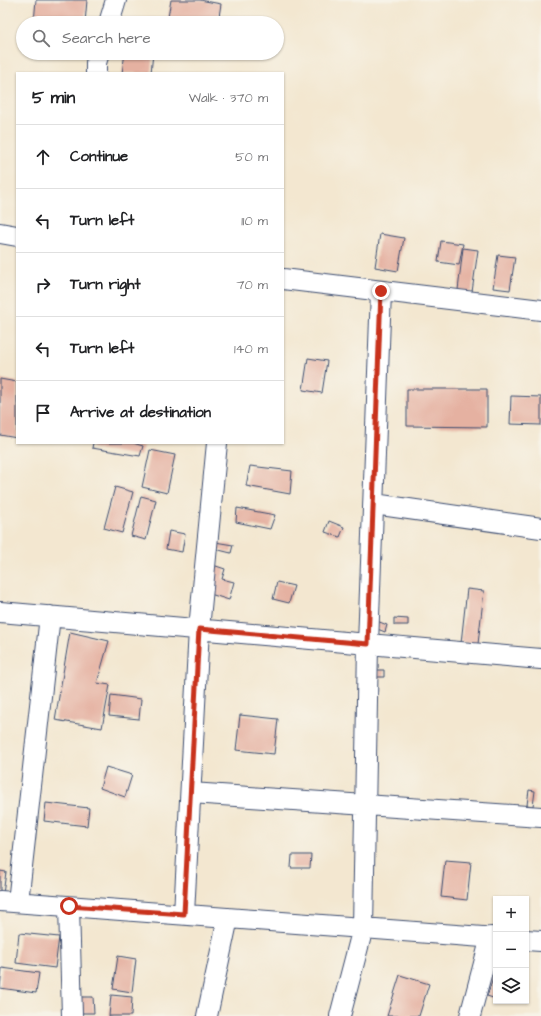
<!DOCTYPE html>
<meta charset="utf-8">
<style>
body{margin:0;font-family:"Architects Daughter",sans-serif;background:#f6f6f6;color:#202124}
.controls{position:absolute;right:12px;bottom:12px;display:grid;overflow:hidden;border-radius:0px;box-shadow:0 1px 3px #0004}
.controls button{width:36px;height:36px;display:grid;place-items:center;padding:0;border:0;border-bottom:1px solid #e0e0e0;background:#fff;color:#202124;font:20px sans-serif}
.stop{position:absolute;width:12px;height:12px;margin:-9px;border:3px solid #c8321e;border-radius:50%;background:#fff}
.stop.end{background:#c8321e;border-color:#fff;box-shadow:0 1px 4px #0008}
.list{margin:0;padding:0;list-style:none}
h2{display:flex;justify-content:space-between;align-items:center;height:52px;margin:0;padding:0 16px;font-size:17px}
h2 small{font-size:13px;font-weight:400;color:#757577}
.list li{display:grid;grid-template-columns:26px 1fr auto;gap:12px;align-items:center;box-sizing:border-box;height:64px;padding:0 16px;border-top:1px solid #e0e0e0}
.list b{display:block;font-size:15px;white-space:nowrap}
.list em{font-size:13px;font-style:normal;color:#757577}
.icon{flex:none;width:22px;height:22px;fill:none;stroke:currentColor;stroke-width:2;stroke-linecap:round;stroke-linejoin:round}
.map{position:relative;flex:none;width:541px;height:1016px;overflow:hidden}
.search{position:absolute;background:#fff;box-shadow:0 1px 3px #0004;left:16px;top:16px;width:268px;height:44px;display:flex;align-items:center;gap:10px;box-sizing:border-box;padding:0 14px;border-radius:22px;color:#757577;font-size:15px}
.panel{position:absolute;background:#fff;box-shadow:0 1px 3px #0004;left:16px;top:72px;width:268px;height:372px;border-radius:0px}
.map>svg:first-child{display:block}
.building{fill:#e5b1a1}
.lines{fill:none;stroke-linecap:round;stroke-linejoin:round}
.minor-casing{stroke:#3b4b6f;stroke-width:22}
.minor{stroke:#fff;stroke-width:20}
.route{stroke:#c8321e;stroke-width:5}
</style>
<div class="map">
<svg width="541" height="1016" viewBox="0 0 541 1016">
<rect width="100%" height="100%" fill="#f7f3e8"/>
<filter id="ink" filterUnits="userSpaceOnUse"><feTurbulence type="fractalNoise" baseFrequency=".025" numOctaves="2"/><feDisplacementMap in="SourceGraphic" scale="8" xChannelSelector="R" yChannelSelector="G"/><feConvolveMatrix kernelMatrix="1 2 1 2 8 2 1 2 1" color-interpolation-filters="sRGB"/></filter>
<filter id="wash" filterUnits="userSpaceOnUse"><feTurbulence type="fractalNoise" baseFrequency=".012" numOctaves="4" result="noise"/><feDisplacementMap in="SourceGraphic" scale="16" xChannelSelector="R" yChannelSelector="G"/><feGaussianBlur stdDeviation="0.9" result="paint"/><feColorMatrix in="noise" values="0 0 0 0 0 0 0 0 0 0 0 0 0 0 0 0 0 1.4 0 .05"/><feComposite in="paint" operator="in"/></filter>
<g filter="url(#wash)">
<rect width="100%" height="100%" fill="#f3e7d0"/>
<g id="blocks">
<path class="building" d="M36,0H87L85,23L34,22Z
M171,0H200L221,4L218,23H167Z
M125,53H153L151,73H122Z
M380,234L404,238L398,271L375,267Z
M441,241L463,244L459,265L438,262Z
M463,248L478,250L472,292L458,290Z
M498,255L515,257L510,290L493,288Z
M308,358L327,361L322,393L303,390Z
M0,379L17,382V438L0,435Z
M407,389H487V427L407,426Z
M511,396L541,397V425L510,424Z
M93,443H133L143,446L140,456L92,448Z
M150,450L175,455L167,493L142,487Z
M250,466L292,471L290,494L246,486Z
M115,487L133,492L122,533L104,528Z
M141,496L156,500L146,540L131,536Z
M237,508L275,515L270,529L236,522Z
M329,521L344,527L340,537L325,532Z
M169,531L185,534L182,552L166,549Z
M215,542L233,545L231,553L215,549Z
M213,565L225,569L222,579L234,582L229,600L204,592Z
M277,582L294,586L289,603L273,599Z
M467,589L484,591L478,644L461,643Z
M394,618L408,619V625H394Z
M377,621L387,625L385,632L375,628Z
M70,632L109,641L97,683L110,685L102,728L55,720Z
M377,670H384V677H377Z
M111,695L141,699L139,719L109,716Z
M240,715L278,719L274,754L236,750Z
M106,767L132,775L125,797L100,788Z
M529,790L535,791L533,806L527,805Z
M46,803L89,808L87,826L44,821Z
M292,855H311L310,868H291Z
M445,860L471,862L467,900L441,897Z
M0,871L6,872L3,894H0Z
M19,933L59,937L55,968L16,963Z
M118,956L136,959L132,992L113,989Z
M2,968L39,973L36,993L0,988Z
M496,968V999L487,996Z
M400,975L429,984L419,1016H387Z
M111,995L132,997L131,1016H109Z
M81,997H93L94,1013H82Z"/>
</g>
</g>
<g filter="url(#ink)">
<use href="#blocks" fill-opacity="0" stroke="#3b4b6f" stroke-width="1"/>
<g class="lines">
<g class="minor-casing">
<path id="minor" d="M109,23L116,0
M96,73V63L99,53
M0,233L17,236
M283,279L541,310
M374,504L541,528
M0,612L541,659
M191,793L541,817
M0,901L496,938
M18,902L50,616
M69,906L72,1016
M184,914L199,629L217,443
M526,940L541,941
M207,1016L228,918
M340,1016L363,928L368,644L381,291
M470,1016L491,937"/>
</g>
<use href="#minor" class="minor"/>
</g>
</g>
<g class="lines" filter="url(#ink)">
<path class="route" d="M69,906L184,914L199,629L368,644L381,291"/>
</g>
</svg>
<div class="controls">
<button>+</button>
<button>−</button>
<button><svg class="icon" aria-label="layers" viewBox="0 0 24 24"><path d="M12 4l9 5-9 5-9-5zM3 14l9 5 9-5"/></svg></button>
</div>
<div class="stop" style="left:69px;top:906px"></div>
<div class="stop end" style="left:381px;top:291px"></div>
<div class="search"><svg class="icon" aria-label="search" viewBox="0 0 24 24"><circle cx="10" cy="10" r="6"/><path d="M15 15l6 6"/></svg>Search here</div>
<section class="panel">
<h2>5 min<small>Walk · 370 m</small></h2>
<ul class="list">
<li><svg class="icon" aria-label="ahead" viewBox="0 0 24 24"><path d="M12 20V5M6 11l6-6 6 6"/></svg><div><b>Continue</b></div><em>50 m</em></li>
<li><svg class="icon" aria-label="left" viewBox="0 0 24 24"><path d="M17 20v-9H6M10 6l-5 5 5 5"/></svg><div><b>Turn left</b></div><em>110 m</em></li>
<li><svg class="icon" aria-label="right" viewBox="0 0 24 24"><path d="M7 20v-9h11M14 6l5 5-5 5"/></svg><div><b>Turn right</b></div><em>70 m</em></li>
<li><svg class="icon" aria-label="left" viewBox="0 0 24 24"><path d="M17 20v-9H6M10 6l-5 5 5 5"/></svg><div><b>Turn left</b></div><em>140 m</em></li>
<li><svg class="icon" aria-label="arrive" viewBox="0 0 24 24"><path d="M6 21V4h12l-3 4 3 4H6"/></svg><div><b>Arrive at destination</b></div></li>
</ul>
</section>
</div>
